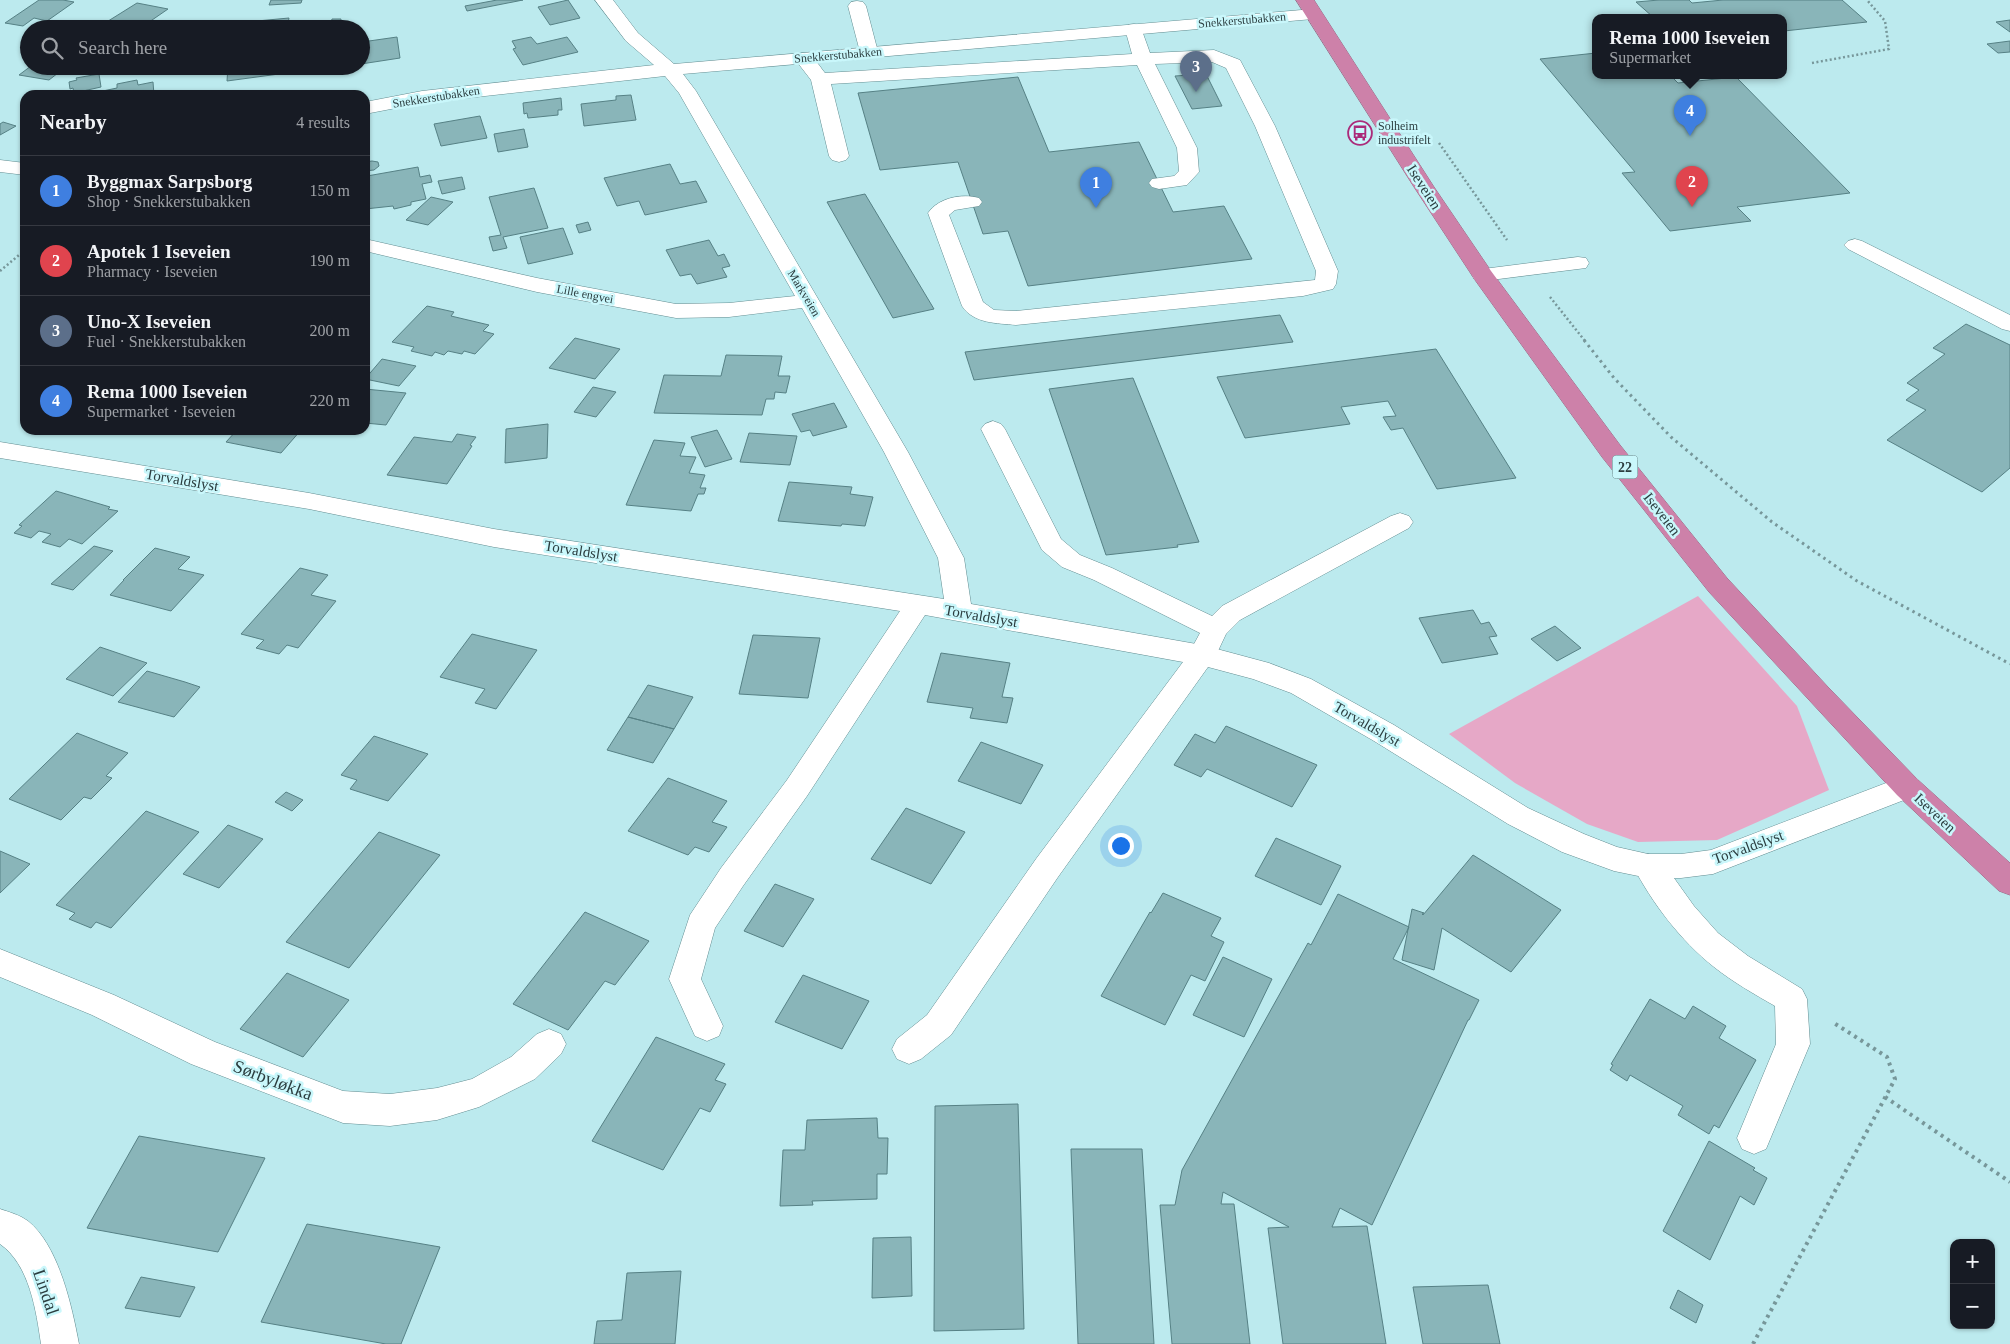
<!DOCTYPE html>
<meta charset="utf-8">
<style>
body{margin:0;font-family:"Times New Roman",serif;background:#20242c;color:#f1f3f6}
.controls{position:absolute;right:15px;bottom:15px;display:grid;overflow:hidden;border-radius:10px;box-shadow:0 1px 4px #0004}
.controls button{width:45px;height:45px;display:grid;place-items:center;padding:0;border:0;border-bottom:1px solid #363941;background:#171b24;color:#f1f3f6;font:25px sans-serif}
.you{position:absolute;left:1120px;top:845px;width:18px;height:18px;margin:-12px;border:4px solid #fff;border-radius:50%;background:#1a73e8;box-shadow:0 0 0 8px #1a73e833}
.badge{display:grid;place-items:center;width:32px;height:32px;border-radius:50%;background:#1a73e8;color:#fff;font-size:16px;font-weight:700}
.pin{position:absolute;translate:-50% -41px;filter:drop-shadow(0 1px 2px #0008)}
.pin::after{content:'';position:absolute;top:26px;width:18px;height:15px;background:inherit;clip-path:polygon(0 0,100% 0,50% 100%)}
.popup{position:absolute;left:1592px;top:14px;width:195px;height:65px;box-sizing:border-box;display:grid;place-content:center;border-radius:10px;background:#171b24;filter:drop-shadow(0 1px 4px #0005);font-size:16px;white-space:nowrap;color:#9ea1a6}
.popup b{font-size:19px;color:#f1f3f6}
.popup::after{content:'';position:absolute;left:50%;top:100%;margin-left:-10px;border:10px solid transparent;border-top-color:#171b24}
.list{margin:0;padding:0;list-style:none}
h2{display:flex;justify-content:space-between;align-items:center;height:65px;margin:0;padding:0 20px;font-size:21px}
h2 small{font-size:16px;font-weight:400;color:#9ea1a6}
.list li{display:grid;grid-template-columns:32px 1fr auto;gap:15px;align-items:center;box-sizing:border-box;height:70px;padding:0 20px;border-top:1px solid #363941}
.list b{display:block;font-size:19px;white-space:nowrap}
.list p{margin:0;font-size:16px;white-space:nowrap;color:#9ea1a6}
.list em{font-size:16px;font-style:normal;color:#9ea1a6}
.icon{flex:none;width:28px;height:28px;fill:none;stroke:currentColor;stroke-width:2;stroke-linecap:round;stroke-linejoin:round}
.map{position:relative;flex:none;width:2010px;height:1344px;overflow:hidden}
.search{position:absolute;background:#171b24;box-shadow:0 1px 4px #0004;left:20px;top:20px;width:350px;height:55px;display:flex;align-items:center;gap:12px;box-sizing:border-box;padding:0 18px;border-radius:28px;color:#9ea1a6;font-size:19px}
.panel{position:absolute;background:#171b24;box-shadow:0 1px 4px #0004;left:20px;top:90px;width:350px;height:345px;border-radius:15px}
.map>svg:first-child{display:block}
.green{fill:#e6a8c7}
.building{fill:#89b5b9;stroke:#568185}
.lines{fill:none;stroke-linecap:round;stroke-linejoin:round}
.lane-casing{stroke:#638d91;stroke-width:1}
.street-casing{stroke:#638d91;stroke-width:1}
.highway-casing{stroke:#956a84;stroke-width:1}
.path-far2{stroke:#77979a;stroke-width:2.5;stroke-dasharray:2 2.5;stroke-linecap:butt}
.path-far1{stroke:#77979a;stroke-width:3;stroke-dasharray:2.5 4;stroke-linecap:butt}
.path{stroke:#77979a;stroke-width:4;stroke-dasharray:3 4.5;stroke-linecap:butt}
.lane{fill:#fff;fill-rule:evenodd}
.street{fill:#fff;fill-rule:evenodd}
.highway{fill:#cd81a9;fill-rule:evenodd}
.labels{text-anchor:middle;stroke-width:5;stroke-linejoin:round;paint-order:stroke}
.far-street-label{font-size:12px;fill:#2c3e40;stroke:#c9f7fb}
.far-poi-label{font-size:12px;fill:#2c3e40;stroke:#c9f7fb;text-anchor:start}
.shield{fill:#c9f7fb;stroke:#5b7678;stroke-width:1}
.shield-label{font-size:14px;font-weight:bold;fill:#2c3e40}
.street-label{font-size:15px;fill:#2c3e40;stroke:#c9f7fb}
.near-street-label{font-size:18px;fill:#2c3e40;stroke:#c9f7fb}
</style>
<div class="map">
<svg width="2010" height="1344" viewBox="0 0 2010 1344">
<rect width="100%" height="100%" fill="#bceaee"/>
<path class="green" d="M1698,596L1797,706L1829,790L1717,840L1638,842L1587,824L1515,783L1449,734Z"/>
<path class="building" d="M39,0H63L74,2L47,21L34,18L23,26L5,23Z
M271,0H302L301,3L269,5Z
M497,0H523L467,11L465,6Z
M568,0L580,18L550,25L538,7Z
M1659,0H1689L1692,3L1723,0H1842L1867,22L1784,31V17H1653L1636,2Z
M137,3L168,9L139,29L97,28Z
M289,18L287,29H255L257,21Z
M332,19H341V29H329Z
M2010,20V32L1996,22Z
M397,37L400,58L361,64V39L368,38L369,41Z
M531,37L537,44L567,37L578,52L523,65L513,49L516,48L512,41Z
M2010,41V52L1998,53L1987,44Z
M1596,53V75H1670L1678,83L1736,77L1850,193L1737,207L1751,221L1670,231L1622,173L1635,172L1540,59Z
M31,66H67L49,80L19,75Z
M228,66H279V74L227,81Z
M99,74L101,87L74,93L73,88L70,89L69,82L77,80L76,78Z
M1206,74L1222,106L1192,109L1175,76Z
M1018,77L1049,152L1139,142L1173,212L1224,206L1252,259L1028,286L1008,231L983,234L958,162L880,170L858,93Z
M137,80L138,85L153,82L154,95H98V92L117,88V84Z
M631,95L636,120L584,126L581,104L616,100V96Z
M561,98L562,110H558V115L528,118L527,113L524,114L523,103Z
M480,116L487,138L441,146L434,124Z
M3,122L16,126L0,135V124Z
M524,129L528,147L498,152L494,134Z
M372,161L378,162L379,166L374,170L365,171V162Z
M670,164L680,184L696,181L707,202L645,215L639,201L617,206L604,178Z
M418,167L420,177L430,175L432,182L422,184L426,199L411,202V205L394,209L393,206L365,209V185L369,184L367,176Z
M462,177L465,189L442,194L438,181Z
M534,188L548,228L503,237L507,248L493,251L489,237L501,235L489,197Z
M865,194L934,309L893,318L827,202Z
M431,197L453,202L428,225L406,220Z
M588,222L591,230L579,233L576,225Z
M563,228L573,254L528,264L520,237Z
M709,240L718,256L724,254L730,266L722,268L727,277L697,284L691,274L680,276L666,250Z
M427,306L454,312L451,316L489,325L483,331L494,334L475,354L464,351L462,354L448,351L444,355L435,352L432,356L411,351L414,347L392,342Z
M1280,315L1293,342L974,380L965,352Z
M1966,324L2010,345V468L1982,492L1887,440L1926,410L1906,400L1919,390L1907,383L1945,354L1933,348Z
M575,338L620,349L595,379L549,368Z
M1436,349L1516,478L1437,489L1403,428L1391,430L1383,417L1396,416L1388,401L1341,407L1350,424L1245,438L1217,377Z
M726,355L782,356L778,376H790L786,393L775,392L774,399H766L762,415L654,413L664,375L721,376Z
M382,359L416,366L399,386L365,379Z
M1133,378L1199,542L1177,545L1178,547L1106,555L1049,389Z
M593,387L616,392L596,417L574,412Z
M365,389L406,393L386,425L365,423Z
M834,403L847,427L813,436L810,430L801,432L792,414Z
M548,424L547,458L505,463L506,429Z
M237,430H301L281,453L226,442Z
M717,430L732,459L705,467L691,437Z
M749,433L797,436L790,465L740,462Z
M457,434L476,437L470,445L472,446L447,484L387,475L414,437L452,442Z
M654,440L685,443L680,456L696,457L689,473L705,475L700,488H706L704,494H698L691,511L626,505Z
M789,482L852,487L850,494L873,497L865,526L842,524L841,526L778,521Z
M56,491L110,507L108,509L118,511L82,544L69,539L60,547L42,542L51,534L39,531L31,538L14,533L22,526L19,525Z
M94,546L113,551L73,590L51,584Z
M155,548L190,557L178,569L204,575L171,611L110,595L124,580H123Z
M300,568L328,575L311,595L336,601L298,648L287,645L279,654L256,648L264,640L241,634Z
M1473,610L1481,624L1489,622L1497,636L1489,637L1498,654L1442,663L1419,618Z
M1555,626L1581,648L1557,661L1531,639Z
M472,634L537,650L496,709L475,703L485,689L440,677Z
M753,635L820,638L808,698L739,694Z
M100,647L147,663L113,696L66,679Z
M941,653L1010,663L1002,697L1013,698L1007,723L970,718L973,708L927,702Z
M147,671L185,682L200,687L174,717L118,702Z
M648,685L693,697L674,729L628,717Z
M628,717L674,729L653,763L607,750Z
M1226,726L1317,765L1292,807L1207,769L1201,777L1174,765L1195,734L1215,743Z
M77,733L128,753L106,776L112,778L91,799L84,797L61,820L9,799Z
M374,736L428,754L388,801L350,789L357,780L341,775Z
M981,742L1043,765L1021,804L958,781Z
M668,778L727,801L712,822L727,827L709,852L695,847L688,855L628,831Z
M286,792L303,800L292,811L275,802Z
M906,808L965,832L931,884L871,859Z
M146,811L199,832L111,928L96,922L91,928L69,919L75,913L56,905Z
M228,825L263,839L219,888L183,874Z
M379,832L440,855L349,968L286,942Z
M1276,838L1341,866L1321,905L1255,876Z
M0,851L30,864L0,893Z
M1473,855L1561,910L1511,972L1442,928L1434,970L1402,960L1412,909L1424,913L1422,914L1423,915Z
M775,884L814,899L783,947L744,931Z
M1163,893L1221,918L1211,936L1224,942L1205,981L1191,975L1165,1025L1101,996L1150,912L1151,913Z
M1338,894L1409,927L1393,959L1479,1000L1469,1020H1468L1372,1225L1340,1208L1332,1227L1367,1226L1386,1344H1283L1268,1228L1289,1227L1223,1192L1221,1204H1234L1250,1344H1172L1160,1205H1175L1182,1170L1308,943L1311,945Z
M585,912L649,941L615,985L605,981L568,1030L513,1004Z
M1223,957L1272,979L1244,1037L1193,1015Z
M287,973L349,1000L303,1057L240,1029Z
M803,975L869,1001L842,1049L775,1022Z
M1650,999L1685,1019L1693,1006L1726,1026L1719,1038L1756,1060L1719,1128L1714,1125L1709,1134L1678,1115L1683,1106L1630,1075L1627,1081L1610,1070L1613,1065L1611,1064Z
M656,1037L725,1064L715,1080L726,1084L710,1112L700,1108L663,1170L592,1141Z
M1018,1104L1024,1329L934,1331L935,1106Z
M877,1118L878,1138H888L887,1174H877V1199L812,1201L813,1205L780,1206L783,1150H805L807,1120Z
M139,1136L265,1158L218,1252L87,1228Z
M1709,1141L1755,1168L1753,1170L1767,1178L1754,1205L1740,1196L1710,1260L1663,1231Z
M1071,1149H1142L1154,1344H1078Z
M307,1224L440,1247L401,1344H386L261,1322Z
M911,1237L912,1296L872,1298L873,1238Z
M681,1271L675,1344H594L597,1321L622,1320L627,1273Z
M141,1277L195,1287L180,1317L125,1308Z
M1488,1285L1500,1344H1423L1413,1287Z
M1678,1290L1703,1305L1696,1323L1670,1308Z"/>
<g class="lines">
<g class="lane-casing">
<path id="lane" d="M857,1L863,2L866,6L878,52L875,56L869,57L863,56L860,52L848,6L851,2Z
M1134,24L1140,25L1150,53L1214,50L1240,60L1275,126L1338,271L1336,284L1333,289L1303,296L1016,325C997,323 974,324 962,306L928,213C938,198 962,193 979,198L982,202L979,206L955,210L949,215L983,302L994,310L1016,311L1315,280L1316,271L1255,126L1226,68L1212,62L1155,64L1197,148L1199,172L1187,185L1159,189L1152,187L1149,183L1152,179L1174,176L1179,171L1177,148L1137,65L831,84L849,156L846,160L839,162L832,160L829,156L811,80L794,58L797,54C811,50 817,63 825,73L1132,54L1125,29L1128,25Z
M1855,239L1862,241L2010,315V331L2002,329L1848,249L1844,245L1848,241Z
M1578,257L1586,258L1589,263L1586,268L1483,281L1475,280L1472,275L1475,270L1483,269Z
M993,421L1001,424L1005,429L1061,539L1080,555L1112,568L1212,616L1222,606L1391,516L1400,513L1409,516L1413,522L1409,528L1240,620L1226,634L1218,651L1208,654L1198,651L1194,644L1200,633L1094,580L1062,567L1042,550L981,429L985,424Z
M1648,854L1659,857L1694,906L1718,933L1748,956L1802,989L1807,999L1810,1044L1766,1149L1754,1154L1742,1149L1737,1138L1776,1044L1775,1006C1754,994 1733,982 1714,967C1681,941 1652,903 1633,866L1637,857Z
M0,1209C9,1212 20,1215 28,1221C59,1246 72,1307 79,1344H41C36,1311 30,1265 0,1244Z"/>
</g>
<g class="street-casing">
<path id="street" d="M595,0H613L638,33L674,64L1313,9L1319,10L1322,14L1319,18L1313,19L683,74L696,91L908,452L964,558L971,604L1202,645L1269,663L1311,679L1394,725L1528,808L1584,834L1617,847L1648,854H1681L1711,850L1907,775L1917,779L1922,787L1917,795L1713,874L1681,878H1648L1614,871L1562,852L1508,824L1374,741L1291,693L1253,679L1208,667L1058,877L951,1035L921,1059L909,1064L897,1059L892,1049L897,1039L927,1015L1036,859L1183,662L925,615L807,796L743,886L715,928L701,979L723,1026L719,1036L707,1041L695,1036L669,979L690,915L721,868L787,780L900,611L494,547L309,509L0,458V442L309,493L494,529L944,599L938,558L884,452L802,308L729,317L676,318L537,292L365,251V239L537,278L676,304L729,303L795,296L679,93L665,76L422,103L365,114V102L422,91L654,65L626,41Z
M0,160L25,163V175L0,172Z
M0,949L114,995L215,1042L343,1091L390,1094L437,1088L472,1079L511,1057L537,1034L549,1029L561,1034L566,1044L561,1054L535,1079L479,1107L437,1120L390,1126L343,1123L191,1064L92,1015L0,977Z"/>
</g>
<g class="highway-casing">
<path id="highway" d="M1296,0H1314L1434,187L1491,271L1620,445L1727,578L1828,687L1917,779L2010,863V895L1999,891L1897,795L1709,592L1602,457L1475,280L1414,187Z"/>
</g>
<path class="path-far2" d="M1812,63L1889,49L1885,21L1867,0
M1439,143L1507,240
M0,271L25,250
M1550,297L1585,341"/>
<path class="path-far1" d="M1584,340L1614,378L1671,437L1772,522L1857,581L2010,664"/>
<path class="path" d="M1885,1097L2010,1182
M1753,1344L1895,1079L1887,1057L1834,1023"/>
<use href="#lane" class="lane"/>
<use href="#street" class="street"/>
<use href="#highway" class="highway"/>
</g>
<defs>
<g id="bus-ring" transform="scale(1.25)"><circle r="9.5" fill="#c9f7fb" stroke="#ab2b7a" stroke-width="1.5"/><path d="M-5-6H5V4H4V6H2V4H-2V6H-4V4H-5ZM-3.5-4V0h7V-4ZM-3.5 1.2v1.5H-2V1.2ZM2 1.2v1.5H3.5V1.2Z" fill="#ab2b7a"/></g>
</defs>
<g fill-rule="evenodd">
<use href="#bus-ring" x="1360" y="133"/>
</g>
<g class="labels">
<g class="far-street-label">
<text transform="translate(1242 20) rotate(-5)" y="4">Snekkerstubakken</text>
<text transform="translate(838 55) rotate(-5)" y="4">Snekkerstubakken</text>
<text transform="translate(436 97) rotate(-9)" y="4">Snekkerstubakken</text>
<text transform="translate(804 293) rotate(59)" y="4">Markveien</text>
<text transform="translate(585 294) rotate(11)" y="4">Lille engvei</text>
</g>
<g class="far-poi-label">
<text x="1378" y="130">Solheim<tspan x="1378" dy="14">industrifelt</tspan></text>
</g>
<rect class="shield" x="1612.5" y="455.5" width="25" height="23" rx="4"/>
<g class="shield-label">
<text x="1625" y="472">22</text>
</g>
<g class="street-label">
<text transform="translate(1424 187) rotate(57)" y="5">Iseveien</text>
<text transform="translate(182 480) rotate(10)" y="5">Torvaldslyst</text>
<text transform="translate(1662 514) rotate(52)" y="5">Iseveien</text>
<text transform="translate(581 551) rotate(9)" y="5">Torvaldslyst</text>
<text transform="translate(981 616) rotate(10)" y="5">Torvaldslyst</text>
<text transform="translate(1367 724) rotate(30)" y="5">Torvaldslyst</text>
<text transform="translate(1935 813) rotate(43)" y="5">Iseveien</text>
<text transform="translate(1748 847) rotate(-20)" y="5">Torvaldslyst</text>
</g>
<g class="near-street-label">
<text transform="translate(273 1080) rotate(21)" y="6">Sørbyløkka</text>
<text transform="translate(46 1292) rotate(71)" y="6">Lindal</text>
</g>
</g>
</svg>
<div class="controls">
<button>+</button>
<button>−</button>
</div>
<div class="you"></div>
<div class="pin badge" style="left:1096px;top:208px;background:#3f7fe0">1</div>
<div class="pin badge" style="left:1692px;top:207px;background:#e0444e">2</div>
<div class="pin badge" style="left:1196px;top:92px;background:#5c6f8a">3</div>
<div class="pin badge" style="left:1690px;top:136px;background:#3f7fe0">4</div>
<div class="popup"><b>Rema 1000 Iseveien</b>Supermarket</div>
<div class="search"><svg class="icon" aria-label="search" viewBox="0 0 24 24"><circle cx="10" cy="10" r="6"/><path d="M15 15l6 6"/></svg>Search here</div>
<section class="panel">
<h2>Nearby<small>4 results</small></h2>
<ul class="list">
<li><span class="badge" style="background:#3f7fe0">1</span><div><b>Byggmax Sarpsborg</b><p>Shop · Snekkerstubakken</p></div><em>150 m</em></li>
<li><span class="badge" style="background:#e0444e">2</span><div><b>Apotek 1 Iseveien</b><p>Pharmacy · Iseveien</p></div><em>190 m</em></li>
<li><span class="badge" style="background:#5c6f8a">3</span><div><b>Uno-X Iseveien</b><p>Fuel · Snekkerstubakken</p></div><em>200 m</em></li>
<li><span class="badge" style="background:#3f7fe0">4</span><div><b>Rema 1000 Iseveien</b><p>Supermarket · Iseveien</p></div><em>220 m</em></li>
</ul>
</section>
</div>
